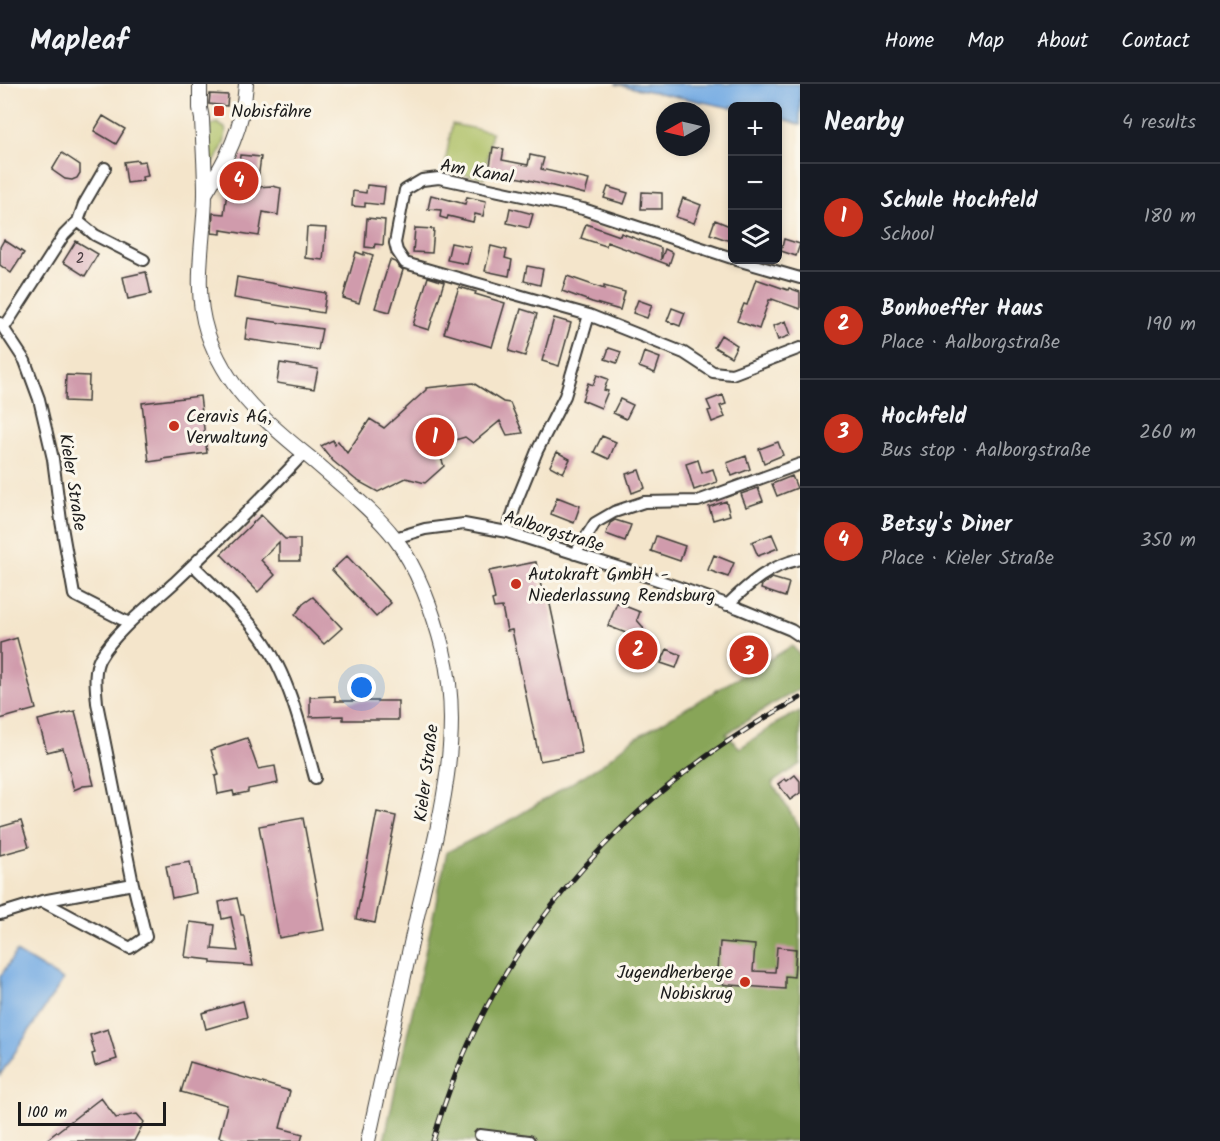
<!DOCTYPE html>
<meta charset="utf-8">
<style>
body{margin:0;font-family:Kalam,sans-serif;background:#242831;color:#f1f3f6}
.controls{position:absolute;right:18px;top:18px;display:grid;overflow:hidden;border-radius:9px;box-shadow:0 3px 9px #0003}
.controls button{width:54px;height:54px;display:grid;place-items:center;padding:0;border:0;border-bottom:2px solid #363941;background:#171b24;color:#f1f3f6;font:30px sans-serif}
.compass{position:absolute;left:656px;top:18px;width:54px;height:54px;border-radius:50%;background:#171b24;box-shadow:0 3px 9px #0003;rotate:262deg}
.scale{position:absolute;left:18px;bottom:15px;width:148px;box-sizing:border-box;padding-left:6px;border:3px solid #1c1c1c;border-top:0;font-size:16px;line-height:21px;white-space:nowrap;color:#1c1c1c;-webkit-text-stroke:4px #fbf7ec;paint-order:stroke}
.you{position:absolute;left:362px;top:604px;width:21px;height:21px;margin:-15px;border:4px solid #fff;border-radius:50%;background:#1a73e8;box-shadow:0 0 0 9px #1a73e833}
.badge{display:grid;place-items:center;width:39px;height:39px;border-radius:50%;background:#c8321e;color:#fff;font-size:20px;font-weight:700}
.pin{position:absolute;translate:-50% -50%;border:3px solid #fff;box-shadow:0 2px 6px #0006}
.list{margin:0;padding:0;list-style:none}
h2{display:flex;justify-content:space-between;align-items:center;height:78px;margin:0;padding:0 24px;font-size:26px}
h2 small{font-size:20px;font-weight:400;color:#9ea1a6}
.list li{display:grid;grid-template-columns:39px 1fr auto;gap:18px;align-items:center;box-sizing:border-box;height:108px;padding:0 24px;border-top:2px solid #363941}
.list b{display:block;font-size:22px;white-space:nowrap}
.list p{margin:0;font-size:20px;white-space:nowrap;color:#9ea1a6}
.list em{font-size:20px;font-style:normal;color:#9ea1a6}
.icon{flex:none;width:33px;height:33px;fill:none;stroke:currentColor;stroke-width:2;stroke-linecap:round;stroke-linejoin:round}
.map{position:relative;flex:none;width:800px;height:1057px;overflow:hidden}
header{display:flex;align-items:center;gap:36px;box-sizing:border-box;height:84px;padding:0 30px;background:#171b24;border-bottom:2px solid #363941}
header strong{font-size:28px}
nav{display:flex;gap:33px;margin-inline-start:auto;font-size:21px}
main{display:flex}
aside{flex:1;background:#171b24}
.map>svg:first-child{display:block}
.green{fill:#abbe62;stroke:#646d3f;stroke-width:1.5}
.forest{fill:#88a558;stroke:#52603a;stroke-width:1.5}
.water{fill:#75abe3;stroke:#486480;stroke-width:1.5}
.building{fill:#d09bac}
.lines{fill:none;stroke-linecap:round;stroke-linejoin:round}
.minor-casing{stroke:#3c3a36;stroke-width:14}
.major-casing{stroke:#3c3a36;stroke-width:16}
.minor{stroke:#fff;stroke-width:10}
.major{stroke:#fff;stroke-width:14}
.rail-casing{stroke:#1c1c1c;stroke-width:5}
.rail{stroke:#fbf7ec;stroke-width:3;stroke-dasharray:9;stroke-linecap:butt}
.poi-dot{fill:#c8321e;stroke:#fbf7ec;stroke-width:2}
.labels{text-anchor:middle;stroke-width:6;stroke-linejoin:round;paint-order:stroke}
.number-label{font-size:15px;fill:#493c40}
.poi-label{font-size:18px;fill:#1c1c1c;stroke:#fbf7ec;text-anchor:start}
.street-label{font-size:18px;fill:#1c1c1c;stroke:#fbf7ec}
</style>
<header>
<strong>Mapleaf</strong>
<nav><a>Home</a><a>Map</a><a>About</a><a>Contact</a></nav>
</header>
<main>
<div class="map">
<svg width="800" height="1057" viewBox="0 0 800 1057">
<rect width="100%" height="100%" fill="#fbf7ec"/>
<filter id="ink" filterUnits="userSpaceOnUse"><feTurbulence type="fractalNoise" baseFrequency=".0167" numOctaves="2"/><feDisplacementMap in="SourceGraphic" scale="12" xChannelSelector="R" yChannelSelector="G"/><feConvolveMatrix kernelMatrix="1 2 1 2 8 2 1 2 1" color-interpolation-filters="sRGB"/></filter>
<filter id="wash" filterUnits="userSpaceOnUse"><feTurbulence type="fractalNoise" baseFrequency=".008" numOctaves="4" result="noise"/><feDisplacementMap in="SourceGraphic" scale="24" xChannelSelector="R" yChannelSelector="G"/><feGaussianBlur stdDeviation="1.35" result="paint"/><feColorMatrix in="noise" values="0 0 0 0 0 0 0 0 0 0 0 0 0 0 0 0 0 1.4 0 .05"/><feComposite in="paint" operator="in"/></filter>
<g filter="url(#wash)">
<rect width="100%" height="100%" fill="#f4e5cb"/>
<path class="green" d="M217,39L225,44C229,57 216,74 210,86L209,42Z
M452,40L492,48L484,94L446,87V74Z"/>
<path class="forest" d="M792,562L800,571V605L771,621L726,650L740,664L777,639L800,627V680L772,699L800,744V1057H384L447,768L511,736L603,680L630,657Z"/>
<path class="water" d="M615,0H800V41L778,33V22H732V24Z
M16,868L63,896L0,991V893Z"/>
<g id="blocks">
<path class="building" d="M210,10L228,11L227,22L209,20Z
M103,32L125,45L116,60L94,47Z
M493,63L504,65L502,76L528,81L530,71L544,74L541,85L589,96L585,110L525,95L489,88Z
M62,69L80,81V89L77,94L72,96L65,95L52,86Z
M240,71L261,73L257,103L272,102L281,104L278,131L263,128L259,152L221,146V150L212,149L213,129L224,130L228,101L224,100V95L228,89L238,90Z
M138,76V78L145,77L148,92L142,93L143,97L127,99L124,78Z
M367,101L385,103L383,121L365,119V123L352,122L353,107L366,109Z
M608,103L628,109L624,120L604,114Z
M642,108L662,109V125H641Z
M431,111L465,120L467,113L486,117L483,132L475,130L473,138L448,132L447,135L440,133L441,126L428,125Z
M683,114L701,121L694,139L676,133Z
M510,124L533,130L529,144L507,139Z
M367,134L385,136L383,161L375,160L374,164L365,163Z
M715,136L732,143V150L730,157L710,150Z
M586,140L620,152L621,149L661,164V176L665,165L673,169L669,181L607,158L606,162L581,154Z
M307,143L326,144L323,176L305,174Z
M415,144L434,145L432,169L413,168Z
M784,155L800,160L796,172L781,167Z
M4,156L24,169L11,189L0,181V163Z
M76,157L98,170L85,192L63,178Z
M451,159L471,163L467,180L447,176Z
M491,162L507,166L505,174L512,176L509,192L485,187Z
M356,168L364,171V168L373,171L359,219L343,214Z
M390,176L395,178L399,183L403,186L390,228L375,224Z
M527,182L543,185L540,201L524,197Z
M146,188L151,210L128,215L123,193Z
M567,192L604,205V202L625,208L620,226L592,218L562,207Z
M237,193L326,209L323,229L234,214Z
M428,193L444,198L429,246L413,241Z
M756,195L788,206L789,204L800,208V225L772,215V216H769L759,245L737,237L744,220L747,221Z
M459,203L476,208L475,210L505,219L492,263L444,249Z
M638,216L652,221L647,234L633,229Z
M672,224L685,229L680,242L667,237Z
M521,225L537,230L525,272L509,267Z
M248,234L322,245L318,266L245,255Z
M554,234L571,239L559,282L542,277Z
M786,237L791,251L778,256L773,242Z
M721,251L737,261L731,273L714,263Z
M609,264L621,268L617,279L605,275Z
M644,268L660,274L655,289L639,283Z
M280,279L318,285L314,305L277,299Z
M66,291L89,292L88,318L65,317Z
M597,291L608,295L604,306L608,307L601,324L582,316L588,299L593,301Z
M473,299L503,318L510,319L523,349L507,351L500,337L473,359L465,353L445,359L437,363L444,382L425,399L406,394L378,408L356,396L333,377L321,362L333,356L335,361L338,357L347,369L370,335L384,344L426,306V304Z
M723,311L726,320L720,322L725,333L712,338L708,327L711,326L707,317Z
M200,312L207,369L162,375V376L149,378L142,319Z
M620,315L633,321L626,335L613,329Z
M602,352L616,358L609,375L594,368Z
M778,358L783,371L764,379L759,365Z
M557,368L570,375L563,389L550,382Z
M746,372L750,385L732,392L727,379Z
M698,376L702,389L713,385L717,398L694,406L686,380Z
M639,386L645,404L632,409L626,390Z
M792,392L797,404L777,412L772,400Z
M758,404L763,417L746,423L741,410Z
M557,413L580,422L574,439L551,430Z
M726,417L730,431L713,436L709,423Z
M261,431L285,455H300V477H279V458L261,476L275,491L258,508L221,470Z
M615,436L631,441L625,457L606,450L610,439Z
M772,450L778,464L758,472L752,458Z
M656,452L685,462L680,477L651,467Z
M714,471L734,479L728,493L708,486Z
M347,472L391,519L376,533L332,486Z
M536,478L543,512L548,511L582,669L540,677L512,546L507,547L502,523L494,524L492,516L495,515L489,487Z
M772,494L789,499L785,513L761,505L762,501Z
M313,513L342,544L324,560L295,531L303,520Z
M617,519L640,528L637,536L643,543L645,557L652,559L645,576L625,568L631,551L608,542Z
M17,554L36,625L0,635V559Z
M667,565L681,571L676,584L661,579Z
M335,612V617H398V636H343V632L310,633V613Z
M75,627L94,701L83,702L74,706L63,664L47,668L38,636Z
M247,654L258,685L275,682L278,699L248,705V708L234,711L233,707L218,710L215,692L219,691L211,666Z
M795,691L800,697V709L790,716L778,700L785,695L787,697Z
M377,728L396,732L375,839L356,835Z
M303,734L324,846L279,854L259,742Z
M21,737L29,763L0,771V743Z
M190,778L196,809L172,814L166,782Z
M237,814L241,831H244L253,882L211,879V876L185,873L190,838L215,841L212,865L238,867L231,833L222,835L219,818Z
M720,858L755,861L753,887L775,888L777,863L796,865L794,893L785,892V905L717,900Z
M243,917L247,933L206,945L202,929Z
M108,945L117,975L95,982L92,970L95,969L90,951Z
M190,978L290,1007L280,1044L303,1050L301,1057H232L219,1053L227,1021L181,1008Z
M101,1014L116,1034L137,1030L144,1038L134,1057H45Z"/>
</g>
</g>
<g filter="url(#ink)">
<use href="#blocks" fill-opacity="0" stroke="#3c3a36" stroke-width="1.5"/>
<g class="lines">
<g class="minor-casing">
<path id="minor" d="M78,137L95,151L144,176
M732,174L583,125L439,94L422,96L405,106L395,159L397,167L405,179L589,231L684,269L713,288L732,290L800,264
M737,176L800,194
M0,239L25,277L39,315L53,375L61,437L74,511L129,539
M4,244L64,151L78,137L84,120L105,84
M507,448L517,416L537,367L565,312L589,231
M395,454L425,445L464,440L507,448L649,493L738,524L791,546L800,552
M575,470L595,439L614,428L644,418L698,417L800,380
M193,481C213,501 236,522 254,544C288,585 301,644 315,694
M727,521C750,499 769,482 800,475
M42,817L130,864L146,853L133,800
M0,830L42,817L133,800L97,619C96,605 93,587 100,574C115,548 151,520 174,499C218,457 263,414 304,369
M480,1051L529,1057"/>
</g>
<g class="major-casing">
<path id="major" d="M200,0V24L202,35C203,59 205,84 205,108C205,155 192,201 207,248C226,303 260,333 304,369C318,380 332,393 346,405C363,420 380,435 394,453C417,482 434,530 443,566C465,654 437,746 417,832C401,907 385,982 368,1057
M205,110C228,72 243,45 246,0"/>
</g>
<use href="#minor" class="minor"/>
<use href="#major" class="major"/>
<g class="rail-casing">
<path id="rail" d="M433,1057C488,863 624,708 800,614"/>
</g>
<use href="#rail" class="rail"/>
</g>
</g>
<g class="poi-dot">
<rect x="213" y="21" width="12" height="12" rx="3"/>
<circle cx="174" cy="342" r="6"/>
<circle cx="516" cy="500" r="6"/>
<circle cx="745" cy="898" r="6"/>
</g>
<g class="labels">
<g class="number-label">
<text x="80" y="179">2</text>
</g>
<g class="poi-label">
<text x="231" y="33">Nobisfähre</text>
<text x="186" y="338">Ceravis AG,<tspan x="186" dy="21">Verwaltung</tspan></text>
<text x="528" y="496">Autokraft GmbH -<tspan x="528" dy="21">Niederlassung Rendsburg</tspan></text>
<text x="733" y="894" text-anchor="end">Jugendherberge<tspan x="733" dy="21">Nobiskrug</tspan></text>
</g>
<g class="street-label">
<text transform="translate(477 87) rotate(10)" y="6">Am Kanal</text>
<text transform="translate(73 398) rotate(81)" y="6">Kieler Straße</text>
<text transform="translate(554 447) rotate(17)" y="6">Aalborgstraße</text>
<text transform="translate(426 689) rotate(-83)" y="6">Kieler Straße</text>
</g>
</g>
</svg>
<div class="controls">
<button>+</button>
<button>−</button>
<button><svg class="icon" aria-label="layers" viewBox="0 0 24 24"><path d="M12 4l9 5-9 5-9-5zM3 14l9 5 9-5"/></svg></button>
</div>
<svg class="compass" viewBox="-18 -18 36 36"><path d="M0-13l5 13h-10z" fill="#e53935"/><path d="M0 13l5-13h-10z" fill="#9ea1a6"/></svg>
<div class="scale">100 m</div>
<div class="you"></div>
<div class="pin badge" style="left:435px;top:353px">1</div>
<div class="pin badge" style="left:638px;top:566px">2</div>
<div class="pin badge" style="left:749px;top:571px">3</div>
<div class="pin badge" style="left:239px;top:97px">4</div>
</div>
<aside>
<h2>Nearby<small>4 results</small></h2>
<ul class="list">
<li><span class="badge">1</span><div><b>Schule Hochfeld</b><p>School</p></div><em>180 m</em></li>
<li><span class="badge">2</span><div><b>Bonhoeffer Haus</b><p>Place · Aalborgstraße</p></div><em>190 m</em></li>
<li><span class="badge">3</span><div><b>Hochfeld</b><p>Bus stop · Aalborgstraße</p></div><em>260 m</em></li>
<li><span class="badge">4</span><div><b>Betsy's Diner</b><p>Place · Kieler Straße</p></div><em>350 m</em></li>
</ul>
</aside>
</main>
